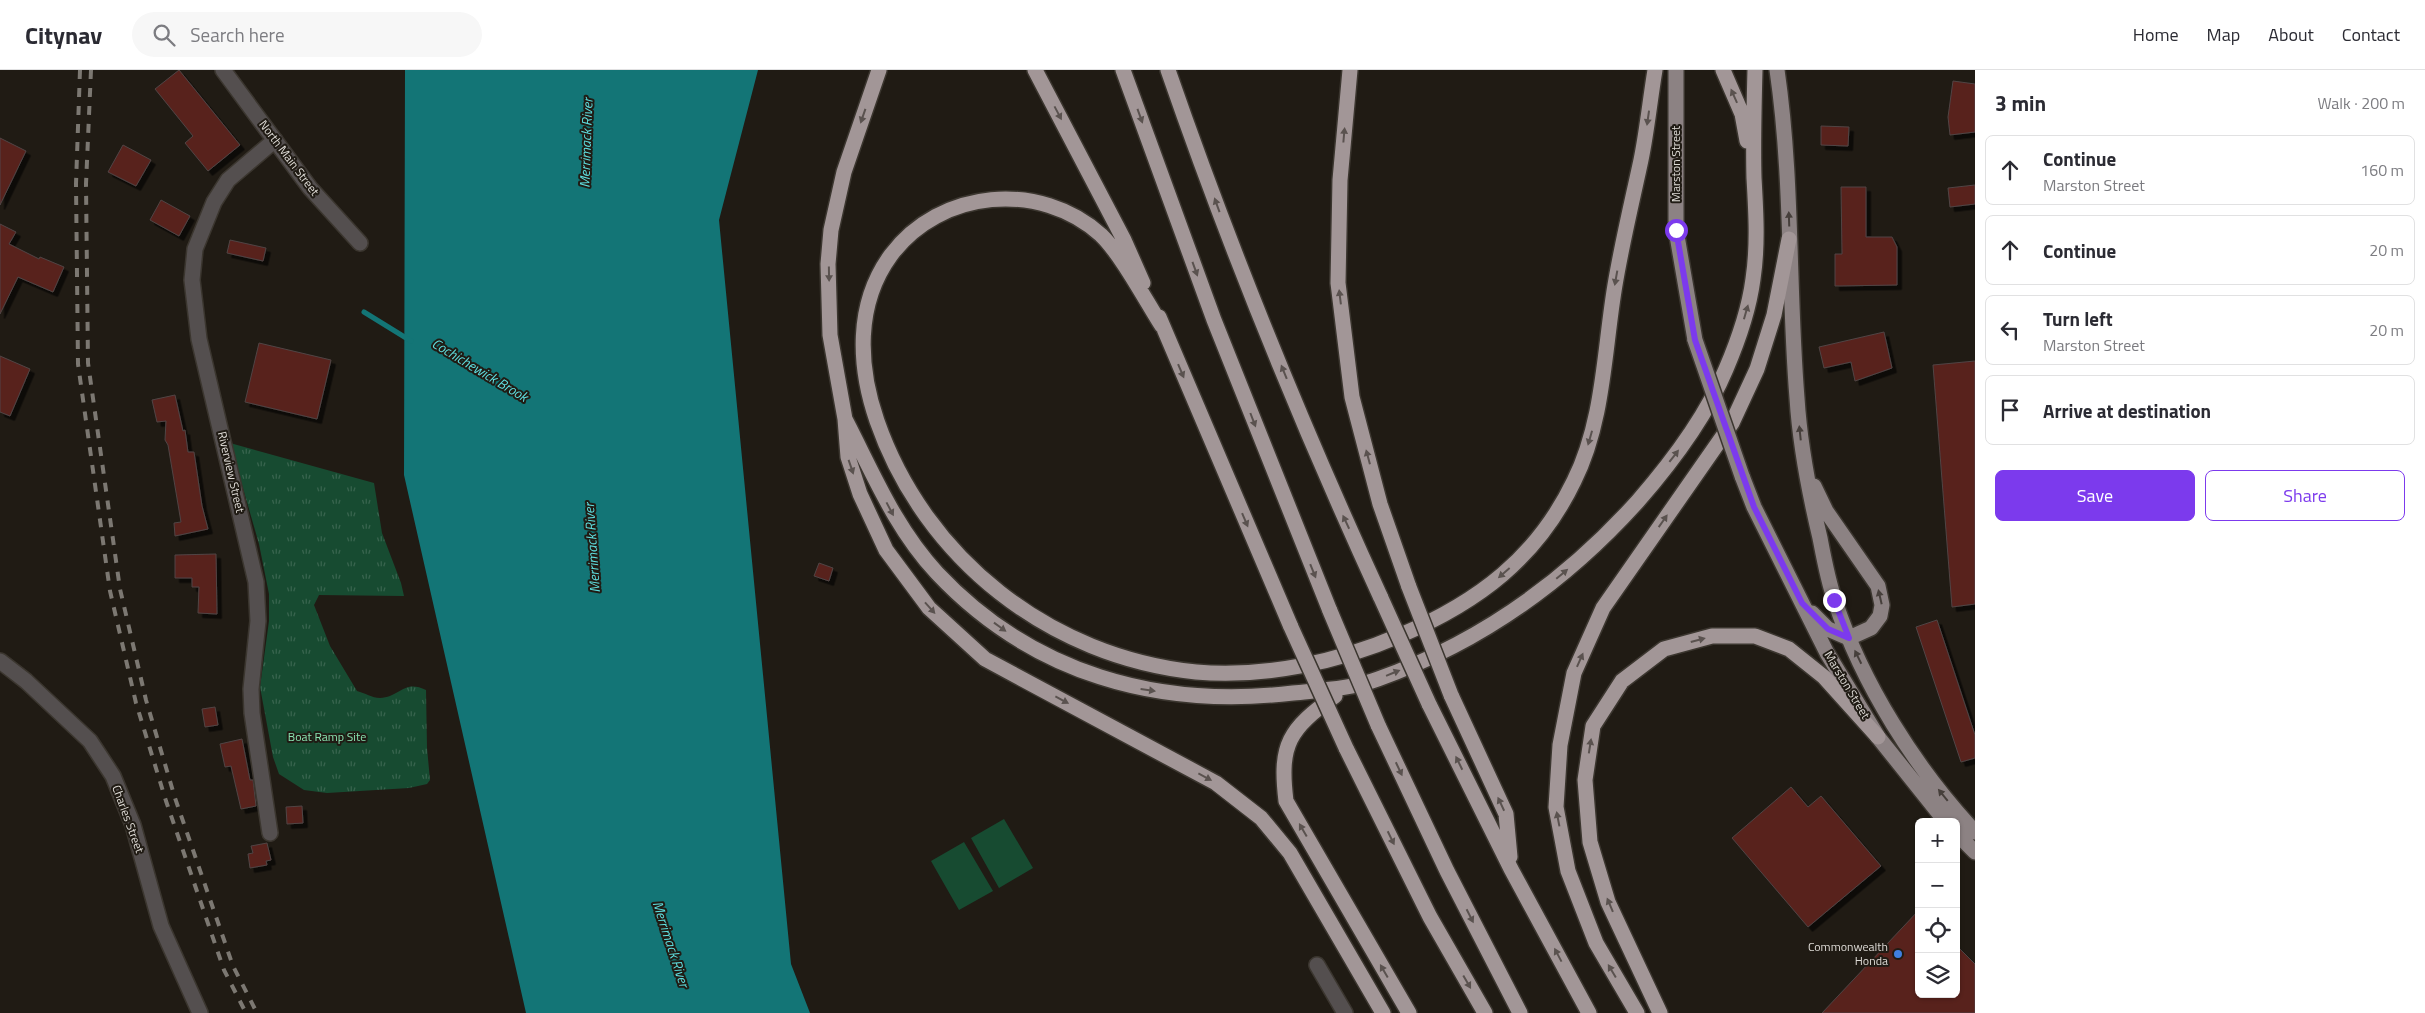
<!DOCTYPE html>
<meta charset="utf-8">
<style>
body{margin:0;font-family:"Titillium Web",sans-serif;background:#f7f7f7;color:#2b2b33}
.controls{position:absolute;right:15px;bottom:15px;display:grid;overflow:hidden;border-radius:8px;box-shadow:0 1px 4px #0004}
.controls button{width:45px;height:45px;display:grid;place-items:center;padding:0;border:0;border-bottom:1px solid #e1e1e2;background:#fff;color:#2b2b33;font:25px sans-serif}
.stop{position:absolute;width:15px;height:15px;margin:-11px;border:4px solid #7c3aed;border-radius:50%;background:#fff}
.stop.end{background:#7c3aed;border-color:#fff;box-shadow:0 1px 5px #0008}
.list{margin:0;padding:0;list-style:none}
h2{display:flex;justify-content:space-between;align-items:center;height:65px;margin:0;padding:0 20px;font-size:21px}
h2 small{font-size:16px;font-weight:400;color:#7c7c81}
.list li{display:grid;grid-template-columns:32px 1fr auto;gap:15px;align-items:center;box-sizing:border-box;height:70px;margin:0 10px 10px;padding:0 10px;border:1px solid #e1e1e2;border-radius:8px}
.list b{display:block;font-size:19px;white-space:nowrap}
.list p{margin:0;font-size:16px;white-space:nowrap;color:#7c7c81}
.list em{font-size:16px;font-style:normal;color:#7c7c81}
.actions{display:flex;gap:10px;padding:15px 20px}
.actions a{flex:1;padding:11px 0;border:1px solid #7c3aed;border-radius:8px;text-align:center;font-size:18px;color:#7c3aed}
.actions .main{background:#7c3aed;color:#fff}
.icon{flex:none;width:28px;height:28px;fill:none;stroke:currentColor;stroke-width:2;stroke-linecap:round;stroke-linejoin:round}
.map{position:relative;flex:none;width:1975px;height:943px;overflow:hidden}
header{display:flex;align-items:center;gap:30px;box-sizing:border-box;height:70px;padding:0 25px;background:#fff;border-bottom:1px solid #e1e1e2}
header strong{font-size:24px}
nav{display:flex;gap:28px;margin-inline-start:auto;font-size:18px}
.search{width:350px;height:45px;background:#f7f7f7;display:flex;align-items:center;gap:12px;box-sizing:border-box;padding:0 18px;border-radius:28px;color:#7c7c81;font-size:19px}
main{display:flex}
aside{flex:1;background:#fff}
.map>svg:first-child{display:block}
.park{fill:url(#park-tufts)}
.garden{fill:#174b31}
.water{fill:#137576}
.lines{fill:none;stroke-linecap:round;stroke-linejoin:round}
.stream{stroke:#137576;stroke-width:5}
.building{fill:#58211f;stroke:#504544;filter:url(#shadow)}
.minor-casing{stroke:#3b362f;stroke-width:18}
.major-casing{stroke:#3b362f;stroke-width:18}
.highway-casing{stroke:#3b362f;stroke-width:18}
.minor{stroke:#544f4f;stroke-width:15}
.major{stroke:#8c8283;stroke-width:15}
.highway{stroke:#a29697;stroke-width:15}
.rail{stroke:#7c7872;stroke-width:4;stroke-dasharray:9 9;stroke-linecap:butt}
.major-bridge-casing{stroke:#3b362f;stroke-width:18;stroke-linecap:butt}
.highway-bridge-casing{stroke:#3b362f;stroke-width:18;stroke-linecap:butt}
.major-bridge{stroke:#8c8283;stroke-width:15}
.highway-bridge{stroke:#a29697;stroke-width:15}
.oneway{fill:#5a524f}
.oneway2{fill:#463f3b}
.route{stroke:#7c3aed;stroke-width:6}
.shop-dot{fill:#3f7fe0;stroke:#201b14;stroke-width:2}
.labels{text-anchor:middle;stroke-width:4;stroke-linejoin:round;paint-order:stroke}
.street-label{font-size:12px;fill:#dfdcd7;stroke:#201b14}
.park-label{font-size:12px;fill:#89e3b1;stroke:#201b14}
.poi-label{font-size:12px;fill:#dfdcd7;stroke:#201b14;text-anchor:end}
.water-label{font-size:14px;font-style:italic;fill:#5fdfe0;stroke:#201b14}
</style>
<header>
<strong>Citynav</strong>
<div class="search"><svg class="icon" aria-label="search" viewBox="0 0 24 24"><circle cx="10" cy="10" r="6"/><path d="M15 15l6 6"/></svg>Search here</div>
<nav><a>Home</a><a>Map</a><a>About</a><a>Contact</a></nav>
</header>
<main>
<div class="map">
<svg width="1975" height="943" viewBox="0 0 1975 943">
<defs>
<pattern id="park-tufts" width="24" height="20" patternUnits="userSpaceOnUse" patternTransform="scale(1.25)"><rect width="24" height="20" fill="#174b31"/><path d="M3 7l-1-3M5 7V3M7 7l1-3M15 17l-1-3M17 17v-4M19 17l1-3" fill="none" stroke="#38644e"/></pattern>
<filter id="shadow"><feDropShadow dx="4.5" dy="4.5" stdDeviation="0" flood-color="#0009"/></filter>
</defs>
<rect width="100%" height="100%" fill="#201b14"/>
<path class="park" d="M230,373L374,413L382,463L401,513L404,526L319,525L314,535L330,576L357,621C365,623 372,628 380,628C400,627 404,609 426,620L427,678L430,710L427,714L409,718L327,723L304,720L279,704L273,687L260,617L269,551V524L259,474Z"/>
<path class="garden" d="M1004,749L1033,798L999,818L971,768Z
M964,772L993,821L959,840L931,791Z"/>
<path class="water" d="M405,0H758L719,150L791,894L810,943H526L404,405Z"/>
<g class="lines">
<path class="stream" d="M364,242L411,271"/>
</g>
<path class="building" d="M179,0L240,75L208,101L185,73L193,66L155,19Z
M1953,11L1975,14V62L1950,65L1948,47Z
M1821,56L1849,57L1848,76L1821,75Z
M0,68L26,81L0,135Z
M123,75L151,90L136,116L108,102Z
M1975,115V134L1950,137L1948,118Z
M1841,117H1866V167H1892L1897,177V215L1835,216V184H1842Z
M161,130L190,146L179,166L150,150Z
M0,154L16,162L9,174L39,189L40,187L64,197L53,222L18,207L0,244Z
M230,170L266,178L263,191L227,183Z
M1884,262L1892,298L1855,311L1851,292L1824,298L1819,277Z
M259,273L331,290L317,349L245,332Z
M0,286L30,299L10,346L0,342Z
M1975,291V534L1952,537L1933,295Z
M175,325L183,361L185,360L188,382H194L202,436L208,459L175,466L174,453L181,452L168,375L165,370L166,351L157,352L152,330Z
M216,484L217,544L198,543L199,517H192V508H175V485Z
M819,493L833,498L829,511L814,506Z
M1937,550L1975,665V688L1961,692L1916,557Z
M215,637L218,655L205,657L202,639Z
M242,669L250,710H253L256,736L241,739L231,696L225,697L220,674Z
M1791,717L1808,737L1821,726L1881,796L1808,857L1732,768Z
M302,736L303,753L287,754L286,737Z
M267,773L271,790L266,791L267,795L250,798L248,784L253,783L251,776Z
M1919,840V924H1956V875L1975,894V943H1822Z"/>
<g class="lines">
<g class="minor-casing">
<path id="minor" d="M223,0L310,118L360,173
M0,591L26,611L90,671L113,706L133,755L161,856L200,943
M270,763L252,643L251,619L258,551L256,512L199,269L192,210L195,179L214,132L228,110L275,70
M1317,895L1345,943"/>
</g>
<g class="major-casing">
<path id="major" d="M1676,0V160L1695,270
M1777,0C1793,109 1788,219 1797,328C1800,376 1809,422 1820,468C1824,489 1828,511 1835,531C1862,614 1916,699 1975,762
M1742,406L1754,437L1827,583L1878,667L1946,752
M1812,543L1828,559L1849,568L1871,558L1880,546L1882,535L1878,516L1826,441L1814,416
M1956,763L1975,782"/>
</g>
<g class="highway-casing">
<path id="highway" d="M879,0L844,102L831,160L828,194L830,265L845,349L848,387L860,424L886,480L929,538L985,589L1216,713L1261,748L1290,783L1383,943
M1035,0L1124,170L1143,213
M1123,0L1214,250L1330,541
M1168,0C1230,179 1302,356 1381,528
M1350,0L1340,110L1338,213L1352,327L1380,434L1409,517
M1723,0L1742,44L1747,71
M1159,247L1291,557
M1162,256C1146,231 1121,184 1101,165C1040,110 940,119 891,185C855,234 858,296 877,351C925,489 1050,587 1196,602C1264,608 1339,592 1401,565C1478,532 1537,488 1574,411C1604,351 1604,280 1615,215C1622,173 1632,132 1641,90C1647,61 1650,30 1655,0
M845,349C873,403 895,458 937,503C1032,604 1158,639 1293,623C1321,620 1351,619 1378,609C1479,573 1566,511 1638,431C1672,392 1706,347 1726,299C1738,271 1749,240 1753,209C1758,176 1756,142 1754,108C1753,73 1754,36 1755,0
M1451,625L1506,744L1510,787
M1335,626C1289,659 1279,674 1286,731L1409,943
M1429,634L1511,799L1589,943
M1378,655L1447,801L1520,943
M1346,678L1430,847L1485,943
M1637,943L1596,873L1568,801L1556,737L1560,675L1574,603L1603,538L1732,353L1757,299L1774,245L1789,169
M1660,943L1608,832L1590,772L1585,710L1593,656L1622,611L1664,579L1712,566H1755L1789,579L1824,607L1878,667"/>
</g>
<use href="#minor" class="minor"/>
<use href="#major" class="major"/>
<use href="#highway" class="highway"/>
<path class="rail" d="M80,0L76,114L78,294L110,521L136,633L166,731L224,900L246,943
M91,0L86,114L88,293L120,519L146,630L175,728L233,896L257,943"/>
<g class="major-bridge-casing">
<path id="major-bridge" d="M1695,270L1742,406"/>
</g>
<g class="highway-bridge-casing">
<path id="highway-bridge" d="M1409,517L1451,625
M1381,528L1429,634
M1330,541L1378,655
M1291,557L1346,678"/>
</g>
<use href="#major-bridge" class="major-bridge"/>
<use href="#highway-bridge" class="highway-bridge"/>
</g>
<defs><path id="oneway-solid" d="M-6-.8H1V-3.2L6.5 0L1 3.2V.8H-6Z" transform="scale(1.25)"/></defs>
<g class="oneway">
<use href="#oneway-solid" transform="translate(1734 26) rotate(-114)"/>
<use href="#oneway-solid" transform="translate(1058 43) rotate(62)"/>
<use href="#oneway-solid" transform="translate(863 46) rotate(109)"/>
<use href="#oneway-solid" transform="translate(1140 46) rotate(70)"/>
<use href="#oneway-solid" transform="translate(1648 48) rotate(98)"/>
<use href="#oneway-solid" transform="translate(1344 65) rotate(-85)"/>
<use href="#oneway-solid" transform="translate(1217 135) rotate(-110)"/>
<use href="#oneway-solid" transform="translate(1195 199) rotate(70)"/>
<use href="#oneway-solid" transform="translate(829 204) rotate(89)"/>
<use href="#oneway-solid" transform="translate(1616 208) rotate(100)"/>
<use href="#oneway-solid" transform="translate(1340 227) rotate(-97)"/>
<use href="#oneway-solid" transform="translate(1746 242) rotate(-74)"/>
<use href="#oneway-solid" transform="translate(1181 301) rotate(67)"/>
<use href="#oneway-solid" transform="translate(1284 302) rotate(-112)"/>
<use href="#oneway-solid" transform="translate(1253 350) rotate(69)"/>
<use href="#oneway-solid" transform="translate(1590 368) rotate(106)"/>
<use href="#oneway-solid" transform="translate(1674 386) rotate(-52)"/>
<use href="#oneway-solid" transform="translate(1368 387) rotate(-105)"/>
<use href="#oneway-solid" transform="translate(851 397) rotate(71)"/>
<use href="#oneway-solid" transform="translate(890 439) rotate(62)"/>
<use href="#oneway-solid" transform="translate(1245 450) rotate(67)"/>
<use href="#oneway-solid" transform="translate(1663 451) rotate(-55)"/>
<use href="#oneway-solid" transform="translate(1346 452) rotate(-115)"/>
<use href="#oneway-solid" transform="translate(1313 501) rotate(68)"/>
<use href="#oneway-solid" transform="translate(1504 503) rotate(139)"/>
<use href="#oneway-solid" transform="translate(1562 504) rotate(-40)"/>
<use href="#oneway-solid" transform="translate(930 538) rotate(48)"/>
<use href="#oneway-solid" transform="translate(1000 557) rotate(36)"/>
<use href="#oneway-solid" transform="translate(1698 570) rotate(-15)"/>
<use href="#oneway-solid" transform="translate(1580 590) rotate(-66)"/>
<use href="#oneway-solid" transform="translate(1393 603) rotate(-22)"/>
<use href="#oneway-solid" transform="translate(1148 620) rotate(8)"/>
<use href="#oneway-solid" transform="translate(1062 630) rotate(28)"/>
<use href="#oneway-solid" transform="translate(1590 676) rotate(-81)"/>
<use href="#oneway-solid" transform="translate(1459 693) rotate(-116)"/>
<use href="#oneway-solid" transform="translate(1399 699) rotate(65)"/>
<use href="#oneway-solid" transform="translate(1205 707) rotate(28)"/>
<use href="#oneway-solid" transform="translate(1501 734) rotate(-115)"/>
<use href="#oneway-solid" transform="translate(1558 749) rotate(-101)"/>
<use href="#oneway-solid" transform="translate(1303 760) rotate(-120)"/>
<use href="#oneway-solid" transform="translate(1391 768) rotate(64)"/>
<use href="#oneway-solid" transform="translate(1610 835) rotate(-113)"/>
<use href="#oneway-solid" transform="translate(1470 846) rotate(63)"/>
<use href="#oneway-solid" transform="translate(1558 885) rotate(-118)"/>
<use href="#oneway-solid" transform="translate(1384 901) rotate(-120)"/>
<use href="#oneway-solid" transform="translate(1612 901) rotate(-121)"/>
<use href="#oneway-solid" transform="translate(1467 912) rotate(60)"/>
</g>
<g class="oneway2">
<use href="#oneway-solid" transform="translate(1789 149) rotate(-92)"/>
<use href="#oneway-solid" transform="translate(1800 363) rotate(-96)"/>
<use href="#oneway-solid" transform="translate(1880 527) rotate(-103)"/>
<use href="#oneway-solid" transform="translate(1858 587) rotate(-116)"/>
<use href="#oneway-solid" transform="translate(1943 725) rotate(-129)"/>
</g>
<g class="lines">
<path class="route" d="M1676,160L1695,270L1754,437L1802,533L1828,559L1849,568L1834,530"/>
</g>
<circle class="shop-dot" cx="1898" cy="884" r="5"/>
<g class="labels">
<g class="street-label">
<text transform="translate(289 88) rotate(53)" y="4">North Main Street</text>
<text transform="translate(1676 94) rotate(-90)" y="4">Marston Street</text>
<text transform="translate(231 402) rotate(77)" y="4">Riverview Street</text>
<text transform="translate(1847 615) rotate(59)" y="4">Marston Street</text>
<text transform="translate(128 749) rotate(70)" y="4">Charles Street</text>
</g>
<g class="park-label">
<text x="327" y="671">Boat Ramp Site</text>
</g>
<g class="poi-label">
<text x="1888" y="881">Commonwealth<tspan x="1888" dy="14">Honda</tspan></text>
</g>
<g class="water-label">
<text transform="translate(586 73) rotate(-88)" y="5">Merrimack River</text>
<text transform="translate(480 300) rotate(31)" y="5">Cochichewick Brook</text>
<text transform="translate(592 478) rotate(-94)" y="5">Merrimack River</text>
<text transform="translate(671 874) rotate(72)" y="5">Merrimack River</text>
</g>
</g>
</svg>
<div class="controls">
<button>+</button>
<button>−</button>
<button><svg class="icon" aria-label="locate" viewBox="0 0 24 24"><circle cx="12" cy="12" r="6"/><path d="M12 2v4M12 18v4M2 12h4M18 12h4"/></svg></button>
<button><svg class="icon" aria-label="layers" viewBox="0 0 24 24"><path d="M12 4l9 5-9 5-9-5zM3 14l9 5 9-5"/></svg></button>
</div>
<div class="stop" style="left:1676px;top:160px"></div>
<div class="stop end" style="left:1834px;top:530px"></div>
</div>
<aside>
<h2>3 min<small>Walk · 200 m</small></h2>
<ul class="list">
<li><svg class="icon" aria-label="ahead" viewBox="0 0 24 24"><path d="M12 20V5M6 11l6-6 6 6"/></svg><div><b>Continue</b><p>Marston Street</p></div><em>160 m</em></li>
<li><svg class="icon" aria-label="ahead" viewBox="0 0 24 24"><path d="M12 20V5M6 11l6-6 6 6"/></svg><div><b>Continue</b></div><em>20 m</em></li>
<li><svg class="icon" aria-label="left" viewBox="0 0 24 24"><path d="M17 20v-9H6M10 6l-5 5 5 5"/></svg><div><b>Turn left</b><p>Marston Street</p></div><em>20 m</em></li>
<li><svg class="icon" aria-label="arrive" viewBox="0 0 24 24"><path d="M6 21V4h12l-3 4 3 4H6"/></svg><div><b>Arrive at destination</b></div></li>
</ul>
<div class="actions"><a class="main">Save</a><a>Share</a></div>
</aside>
</main>
